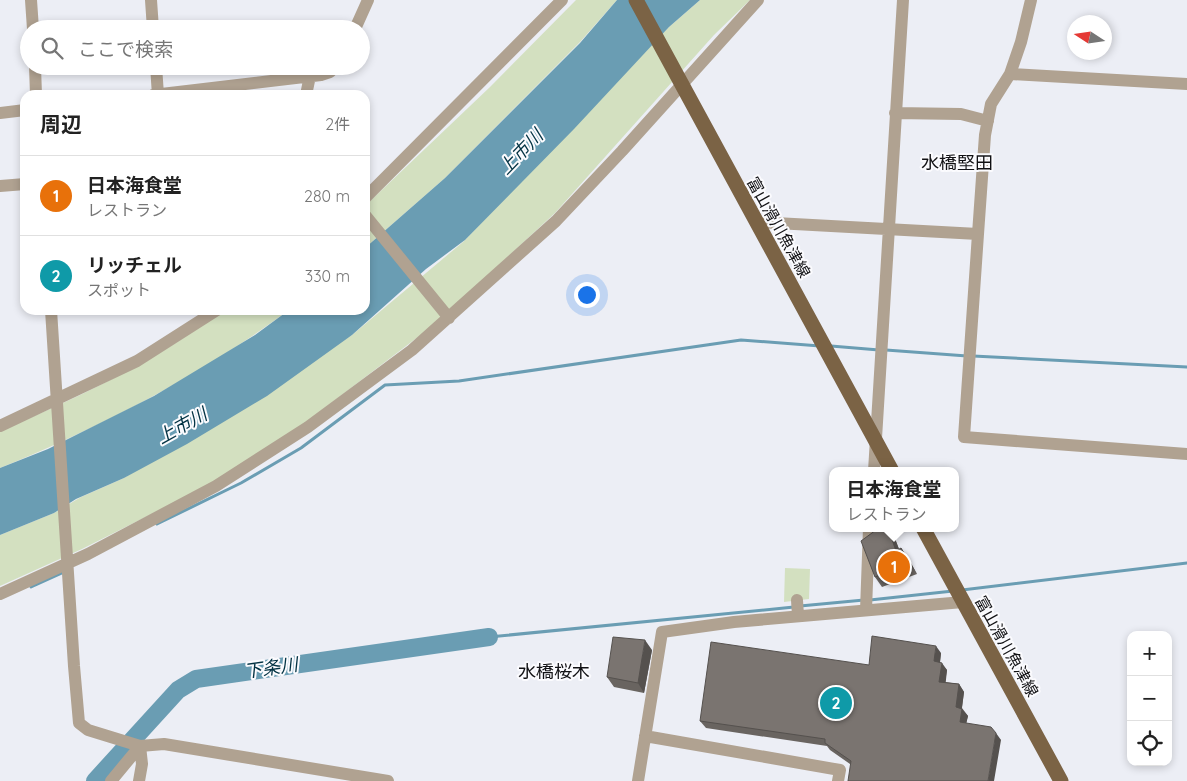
<!DOCTYPE html>
<html lang="ja">
<meta charset="utf-8">
<style>
body{margin:0;font-family:Quicksand,"Noto Sans JP",sans-serif;background:#f2f2f2;color:#222}
.controls{position:absolute;right:15px;bottom:15px;display:grid;overflow:hidden;border-radius:10px;box-shadow:0 2px 8px #0003}
.controls button{width:45px;height:45px;display:grid;place-items:center;padding:0;border:0;border-bottom:1px solid #e0e0e0;background:#fff;color:#222;font:25px sans-serif}
.compass{position:absolute;left:1067px;top:15px;width:45px;height:45px;border-radius:50%;background:#fff;box-shadow:0 2px 8px #0003;rotate:282deg}
.you{position:absolute;left:586px;top:294px;width:18px;height:18px;margin:-12px;border:4px solid #fff;border-radius:50%;background:#1a73e8;box-shadow:0 0 0 8px #1a73e833}
.badge{display:grid;place-items:center;width:32px;height:32px;border-radius:50%;background:#40857b;color:#fff;font-size:16px;font-weight:700}
.pin{position:absolute;translate:-50% -50%;border:2px solid #fff;box-shadow:0 1px 5px #0006}
.popup{position:absolute;left:829px;top:467px;width:130px;height:65px;box-sizing:border-box;display:grid;place-content:center;border-radius:10px;background:#fff;filter:drop-shadow(0 1px 4px #0005);font-size:16px;white-space:nowrap;color:#767676}
.popup b{font-size:19px;color:#222}
.popup::after{content:'';position:absolute;left:50%;top:100%;margin-left:-10px;border:10px solid transparent;border-top-color:#fff}
.list{margin:0;padding:0;list-style:none}
h2{display:flex;justify-content:space-between;align-items:center;height:65px;margin:0;padding:0 20px;font-size:21px}
h2 small{font-size:16px;font-weight:400;color:#767676}
.list li{display:grid;grid-template-columns:32px 1fr auto;gap:15px;align-items:center;box-sizing:border-box;height:80px;padding:0 20px;border-top:1px solid #e0e0e0}
.list b{display:block;font-size:19px;white-space:nowrap}
.list p{margin:0;font-size:16px;white-space:nowrap;color:#767676}
.list em{font-size:16px;font-style:normal;color:#767676}
.icon{flex:none;width:28px;height:28px;fill:none;stroke:currentColor;stroke-width:2;stroke-linecap:round;stroke-linejoin:round}
.map{position:relative;flex:none;width:1187px;height:781px;overflow:hidden}
.search{position:absolute;background:#fff;box-shadow:0 2px 8px #0003;left:20px;top:20px;width:350px;height:55px;display:flex;align-items:center;gap:12px;box-sizing:border-box;padding:0 18px;border-radius:28px;color:#767676;font-size:19px}
.panel{position:absolute;background:#fff;box-shadow:0 2px 8px #0003;left:20px;top:90px;width:350px;height:225px;border-radius:15px}
.map>svg:first-child{display:block}
.green{fill:#d3e0c0}
.water{fill:#6a9db3}
.lines{fill:none;stroke-linecap:round;stroke-linejoin:round}
.stream{stroke:#6a9db3;stroke-width:3}
.river{stroke:#6a9db3;stroke-width:18}
.minor{stroke:#b0a291;stroke-width:12}
.major{stroke:#7b6345;stroke-width:15}
.wall{fill:#696460}
.shaded-wall{fill:#55514e}
.building{fill:#7a7470;stroke:#55514e}
.labels{text-anchor:middle;stroke-width:4;stroke-linejoin:round;paint-order:stroke}
.street-label{font-size:16px;fill:#111114;stroke:#fbfbfe}
.water-label{font-size:18px;font-style:italic;fill:#023243;stroke:#fbfbfe}
.neighbourhood-label{font-size:18px;fill:#111114;stroke:#fbfbfe}
</style>
<div class="map">
<svg width="1187" height="781" viewBox="0 0 1187 781">
<rect width="100%" height="100%" fill="#eceef5"/>
<path class="green" d="M576,0H617L580,42L445,178L365,248V206L490,87Z
M700,0H750L714,35L555,213L435,324L297,429L225,477L82,549L0,586V535L54,513L81,497L124,478L352,335L463,242L669,27Z
M224,310H289C201,375 101,427 0,468V431C55,407 109,383 161,352C183,339 203,324 224,310Z
M785,568L810,569L809,599L784,602Z"/>
<path class="water" d="M617,0H700L669,27L574,129L465,240L426,269L352,335L267,396L187,444L124,478L76,499L54,513L0,535V468L48,449L154,396L255,335L289,310H365V248L445,178L580,43Z"/>
<g class="lines">
<path class="stream" d="M831,346L879,350
M886,350L967,356
M973,356L1187,367
M157,524L241,483L301,448L385,385L459,381L741,340L820,346
M31,587L62,573
M962,590L1187,563
M870,600L953,591
M800,606L864,600
M489,637L794,607"/>
<path class="river" d="M95,781L178,690L196,679L489,637"/>
<path class="minor" d="M31,0L33,29
M151,0L153,29
M355,29L368,0
M35,66L36,95
M156,66L158,95
M1010,74L1187,84
M153,95L321,75L330,72L336,66
M306,95L310,76
M0,113L25,110
M895,113L961,114L988,121
M0,186L25,184
M365,198L562,0
M365,215L449,318
M756,222L978,234L985,135L991,104L1010,74L1021,42L1031,0
M978,234L964,437L1187,454
M51,310L74,666L79,723L88,730L140,746L164,744L388,781
M0,426L137,361L217,310
M874,471L903,0
M0,594L88,554L216,486L308,427L412,350L556,221L622,151L758,0
M797,600L798,616
M866,610L869,528
M645,736L840,770L838,781
M111,781L140,746
M139,781L142,764L140,746
M638,781L662,632L734,622L963,602"/>
<path class="major" d="M636,0L892,471
M923,528L1061,781"/>
</g>
<path class="wall" d="M894,536L899,549L901,548L908,558L917,574L882,587L875,577Z
M652,650L644,693L614,687L607,677Z
M941,653L940,663L947,670L945,682L959,684L964,692L962,708L968,716L966,723L1001,740L850,764L830,750L827,746L706,728L700,721L869,665Z"/>
<path class="shaded-wall" d="M888,528H889L894,536L903,560L896,551Z
M901,548L908,558L917,574L910,564Z
M645,640L652,650L644,693L638,683Z
M936,646L941,653L939,669L934,661Z
M942,663L947,670L945,689L939,682Z
M959,684L964,692L961,714L956,707Z
M962,709L968,716L965,729L960,722Z
M996,733L1001,740L994,781H988Z"/>
<path class="building" d="M881,528H888L896,551L901,548L910,564L875,577L861,541L876,530Z
M872,636L936,646L934,661L942,663L939,682L959,684L956,707L962,709L960,722L991,727L996,733L988,781H848L851,761L825,743V739L700,721L711,642L869,665Z
M613,637L645,640L638,683L607,677Z"/>
<g class="labels">
<g class="street-label">
<text transform="translate(779 227) rotate(61)" y="6">富山滑川魚津線</text>
<text transform="translate(1007 646) rotate(61)" y="6">富山滑川魚津線</text>
</g>
<g class="water-label">
<text transform="translate(521 152) rotate(-46)" y="6">上市川</text>
<text transform="translate(182 426) rotate(-29)" y="6">上市川</text>
<text transform="translate(271 668) rotate(-8)" y="6">下条川</text>
</g>
<g class="neighbourhood-label">
<text x="957" y="169">水橋堅田</text>
<text x="554" y="678">水橋桜木</text>
</g>
</g>
</svg>
<div class="controls">
<button>+</button>
<button>−</button>
<button><svg class="icon" aria-label="locate" viewBox="0 0 24 24"><circle cx="12" cy="12" r="6"/><path d="M12 2v4M12 18v4M2 12h4M18 12h4"/></svg></button>
</div>
<svg class="compass" viewBox="-18 -18 36 36"><path d="M0-13l5 13h-10z" fill="#e53935"/><path d="M0 13l5-13h-10z" fill="#767676"/></svg>
<div class="you"></div>
<div class="pin badge" style="left:894px;top:567px;background:#e8710a">1</div>
<div class="popup"><b>日本海食堂</b>レストラン</div>
<div class="pin badge" style="left:836px;top:703px;background:#0f9aa8">2</div>
<div class="search"><svg class="icon" aria-label="search" viewBox="0 0 24 24"><circle cx="10" cy="10" r="6"/><path d="M15 15l6 6"/></svg>ここで検索</div>
<section class="panel">
<h2>周辺<small>2件</small></h2>
<ul class="list">
<li><span class="badge" style="background:#e8710a">1</span><div><b>日本海食堂</b><p>レストラン</p></div><em>280 m</em></li>
<li><span class="badge" style="background:#0f9aa8">2</span><div><b>リッチェル</b><p>スポット</p></div><em>330 m</em></li>
</ul>
</section>
</div>
